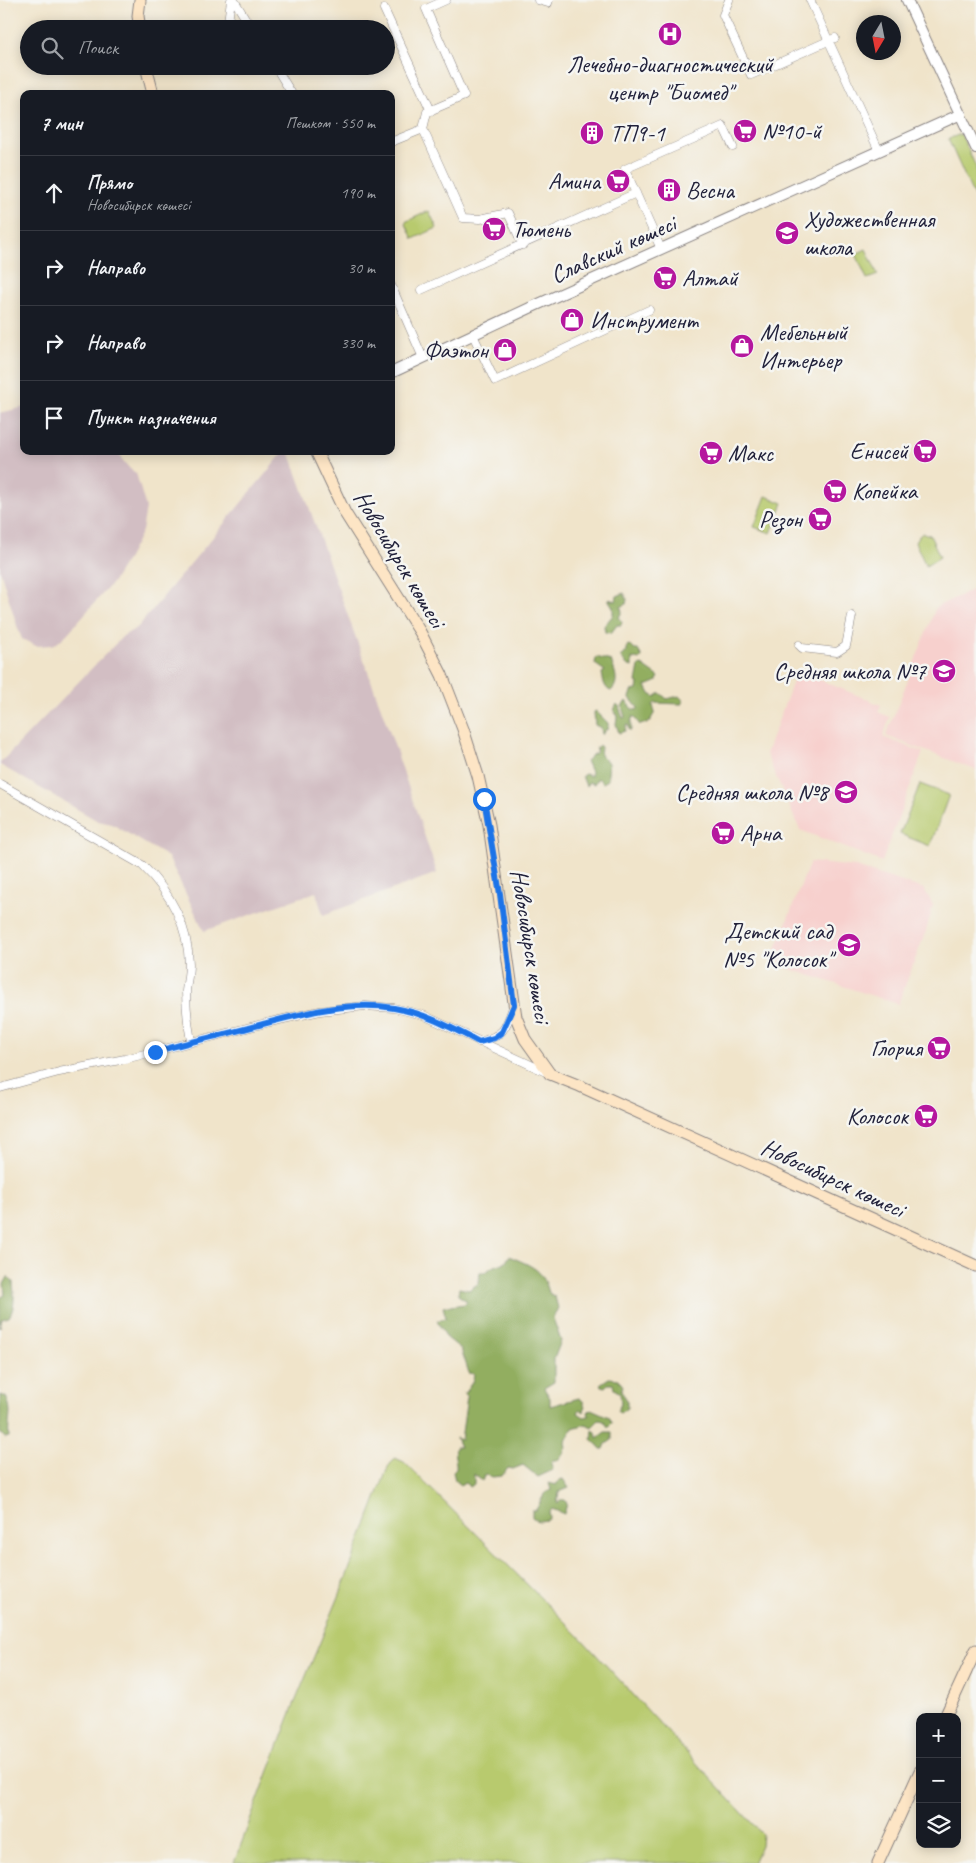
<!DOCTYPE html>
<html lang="ru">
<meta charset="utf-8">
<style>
body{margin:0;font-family:Caveat,sans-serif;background:#242831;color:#f1f3f6}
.controls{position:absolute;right:15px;bottom:15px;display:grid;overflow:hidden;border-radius:10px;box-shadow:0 2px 12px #0003}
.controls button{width:45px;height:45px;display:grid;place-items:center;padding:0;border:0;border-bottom:1px solid #363941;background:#171b24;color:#f1f3f6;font:25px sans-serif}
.compass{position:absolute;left:856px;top:15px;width:45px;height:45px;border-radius:50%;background:#171b24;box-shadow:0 2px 12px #0003;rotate:190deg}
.stop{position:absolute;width:15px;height:15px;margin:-11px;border:4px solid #1a73e8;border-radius:50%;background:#fff}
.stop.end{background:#1a73e8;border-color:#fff;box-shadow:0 1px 5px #0008}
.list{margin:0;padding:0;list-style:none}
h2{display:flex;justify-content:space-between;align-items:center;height:65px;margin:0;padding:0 20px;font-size:21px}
h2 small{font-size:16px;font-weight:400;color:#9ea1a6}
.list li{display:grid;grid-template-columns:32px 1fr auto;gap:15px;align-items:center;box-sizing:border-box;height:75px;padding:0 20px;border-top:1px solid #363941}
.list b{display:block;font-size:19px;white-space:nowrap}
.list p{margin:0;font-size:16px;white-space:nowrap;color:#9ea1a6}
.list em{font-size:16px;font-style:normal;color:#9ea1a6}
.icon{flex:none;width:28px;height:28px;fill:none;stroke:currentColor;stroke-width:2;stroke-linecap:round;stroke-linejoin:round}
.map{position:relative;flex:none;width:976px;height:1863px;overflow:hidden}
.search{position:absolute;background:#171b24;box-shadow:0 2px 12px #0003;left:20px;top:20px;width:375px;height:55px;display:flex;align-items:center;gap:12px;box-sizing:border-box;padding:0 18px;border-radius:28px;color:#9ea1a6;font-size:19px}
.panel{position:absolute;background:#171b24;box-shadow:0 2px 12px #0003;left:20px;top:90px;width:375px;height:365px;border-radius:10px}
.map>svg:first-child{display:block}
.built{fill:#f7d0cd}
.industrial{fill:#d2bec3}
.green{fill:#b8ca6e;stroke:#6d7654}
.forest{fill:#92ae61;stroke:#5a684e}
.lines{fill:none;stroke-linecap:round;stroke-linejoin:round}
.minor-casing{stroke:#898382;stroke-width:9}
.tertiary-casing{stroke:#898382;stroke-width:12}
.secondary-casing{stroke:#898382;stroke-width:13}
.minor{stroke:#fff;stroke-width:8}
.tertiary{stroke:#fff;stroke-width:10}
.secondary{stroke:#fde5c5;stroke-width:11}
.route{stroke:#1a73e8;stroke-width:6}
.labels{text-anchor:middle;stroke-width:5;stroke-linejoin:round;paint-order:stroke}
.poi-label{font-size:24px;fill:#22223b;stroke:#f6f6f2;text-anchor:start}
.street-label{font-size:24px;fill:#22223b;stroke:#f6f6f2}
</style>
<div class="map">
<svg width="976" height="1863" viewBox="0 0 976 1863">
<rect width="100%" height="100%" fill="#f6f6f2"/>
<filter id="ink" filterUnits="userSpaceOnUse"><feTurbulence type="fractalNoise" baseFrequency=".02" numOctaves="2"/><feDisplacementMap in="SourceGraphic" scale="10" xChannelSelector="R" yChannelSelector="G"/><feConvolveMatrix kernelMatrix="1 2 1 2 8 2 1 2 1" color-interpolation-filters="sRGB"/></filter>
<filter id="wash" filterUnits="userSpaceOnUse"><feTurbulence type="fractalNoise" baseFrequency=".0096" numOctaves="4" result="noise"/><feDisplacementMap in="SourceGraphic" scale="20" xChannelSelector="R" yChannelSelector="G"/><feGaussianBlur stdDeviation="1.12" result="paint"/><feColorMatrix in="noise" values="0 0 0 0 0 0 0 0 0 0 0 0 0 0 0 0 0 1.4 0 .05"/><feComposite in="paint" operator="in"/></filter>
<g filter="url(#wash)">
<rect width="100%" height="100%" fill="#f0e4ca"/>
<path class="built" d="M976,588V770L886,736L936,607Z
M808,675L881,705L878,712L890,717L883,737L923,752L882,862L800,830L766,754L794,679Z
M810,862L856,867L924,889L933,905L926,931L898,1004L775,964L772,959Z"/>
<path class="industrial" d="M24,407V451H115L130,469L136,473L146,508L142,531L128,558L112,583L67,634L57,643L51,645L36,646L22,639L18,629L0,570V413Z
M281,451H289L396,750L437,873L323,915L316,892L204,931L168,857L112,824L98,821L0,765V763L123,636L138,627L282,454Z"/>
<path class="green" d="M961,134L976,167V201L948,139Z
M429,211L437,228L413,239L405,222Z
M866,249L878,275L867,279L856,254Z
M766,496L783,503L771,533L754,527Z
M923,533L930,535L940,557L926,566L915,542L919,536Z
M920,784L949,795L930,846L900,834Z
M395,1458L404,1462L578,1635L762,1834L761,1845L753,1863H234L293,1707L338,1599L388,1467Z"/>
<path class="forest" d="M624,593L627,599L626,604L621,607L622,612L619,617L622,622L621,625H617L611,633L605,632L604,626L613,615V607L608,599L616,601L617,596Z
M629,645L635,650H638L642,657L639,660L632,658V667L627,665L620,657L627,652V646Z
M596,657L611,661C615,671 620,683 611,691C604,689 603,679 602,673L605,671L595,664Z
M642,665L659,677L656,682L646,686L650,694L655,697L660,693L667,699L679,696L683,700L682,704L655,703L653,705L655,712L651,719V722H648L647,724L642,723L640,725L633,716L631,722V730H629L628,725H626L625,731L619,733L616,724L617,717L614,710L617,704L619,706L621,713L623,718L625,717L622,707L626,701L632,709L637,710L638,708L630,698L632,691L637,690L638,683L636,682L639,666Z
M596,711L608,723V729L605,730L602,735L601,728L595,725L594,712Z
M599,745L601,747L600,755C613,764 607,767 608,780L603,783L598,778L594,784L589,782L586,786L582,776L585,774L591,776V772L586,761L593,754L596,753L597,747Z
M509,1256C531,1266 543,1268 549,1293L555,1297L558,1308L553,1318L561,1341L554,1359V1382L544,1388L550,1398V1406L579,1398L583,1401L585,1407L584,1412L580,1409L578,1413L584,1417L589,1416L588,1412L591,1409L609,1417L612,1423L608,1427L604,1421L599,1420L592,1427L586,1424L573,1428L565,1443L566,1447L563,1454L558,1460H553L551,1463L553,1470L538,1477L523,1465L513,1469L508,1468L502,1476L492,1477L485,1474L482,1481L474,1474V1484L470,1487L465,1483L461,1485L455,1480L453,1472L456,1469C457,1462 453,1453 455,1447H460L456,1438L461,1440L467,1397L464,1394L473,1381L474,1374L469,1373L461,1349L447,1338L437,1321L446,1318L443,1307L465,1304L467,1301L458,1295L459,1288L469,1290L479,1283L480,1272H486L492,1267L506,1262Z
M8,1277L13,1282C14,1294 16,1306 9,1317L2,1319L0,1328V1298L5,1295L4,1284Z
M609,1378L618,1379L623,1386L621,1390L627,1402V1408L620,1413L617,1411L621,1404L620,1393L614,1389L613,1384H608L605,1387L601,1386L600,1384Z
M0,1395L6,1397C14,1412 7,1421 9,1437L5,1438L0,1433Z
M593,1430L596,1432L597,1438L605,1432H612V1440L606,1444L604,1449H601L592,1439Z
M563,1479L569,1488L559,1492L557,1503L558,1504L561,1500H565L567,1504L564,1514L552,1509L549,1513L550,1517L548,1520L538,1521L532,1517V1510H536L545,1493L551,1490L549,1483L556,1485L559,1480Z"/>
</g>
<g filter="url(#ink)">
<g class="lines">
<g class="minor-casing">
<path id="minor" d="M234,0L252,29
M538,0L548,3L549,0
M729,0L723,15L751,75L835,38
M810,0L879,151
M384,9L431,111
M227,29L231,0
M275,66L292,94
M423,129L463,218L480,219L508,213L523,245
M391,142L423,129L427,112L464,96L426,9L446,0
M661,249L625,169L723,126L733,147
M391,285L423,358
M421,290L636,193
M473,335L495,381L649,310
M799,645L802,648L837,652L846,646L852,616
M0,784L142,865C170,892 188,925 189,964C189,973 187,982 186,991C186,1008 188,1025 191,1041
M479,1042C503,1036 506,1029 513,1007
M0,1088L59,1072L125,1059L270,1022L320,1011L365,1006L394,1008L423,1015L548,1073"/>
</g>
<g class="tertiary-casing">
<path id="tertiary" d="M907,0L976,148
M391,373L532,307L961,114"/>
</g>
<g class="secondary-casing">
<path id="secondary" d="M140,29L138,16L140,0
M146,66L153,94
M316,451L345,513L420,632L442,675L463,729L478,776L489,825L516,1017L525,1039L550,1074L580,1086L976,1266
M945,1717L976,1650
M878,1863L920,1771"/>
</g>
<use href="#minor" class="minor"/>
<use href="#tertiary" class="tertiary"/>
<use href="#secondary" class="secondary"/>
</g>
</g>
<g class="lines" filter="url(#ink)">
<path class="route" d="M155,1052C180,1044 204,1039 229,1033C281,1020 340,999 394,1008C425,1013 452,1028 479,1042L494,1038L502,1032L514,1005L500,894L484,799"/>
</g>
<defs>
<g id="hospital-disc" transform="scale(1.25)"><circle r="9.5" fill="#b5179e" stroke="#f6f6f2"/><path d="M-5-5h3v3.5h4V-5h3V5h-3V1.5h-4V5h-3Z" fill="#fff"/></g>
<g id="supermarket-disc" transform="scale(1.25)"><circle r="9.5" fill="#b5179e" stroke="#f6f6f2"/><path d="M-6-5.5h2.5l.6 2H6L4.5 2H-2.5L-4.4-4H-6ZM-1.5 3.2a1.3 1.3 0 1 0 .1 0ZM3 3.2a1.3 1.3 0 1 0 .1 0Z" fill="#fff"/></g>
<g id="building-disc" transform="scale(1.25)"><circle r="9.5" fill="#b5179e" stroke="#f6f6f2"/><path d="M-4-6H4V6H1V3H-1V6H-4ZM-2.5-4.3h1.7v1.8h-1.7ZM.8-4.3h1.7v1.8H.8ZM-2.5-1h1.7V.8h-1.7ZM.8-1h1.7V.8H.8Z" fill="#fff"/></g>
<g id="school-disc" transform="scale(1.25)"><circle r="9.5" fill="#b5179e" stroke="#f6f6f2"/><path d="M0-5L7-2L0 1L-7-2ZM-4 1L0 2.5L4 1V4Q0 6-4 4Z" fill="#fff"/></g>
<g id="shop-disc" transform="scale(1.25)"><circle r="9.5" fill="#b5179e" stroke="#f6f6f2"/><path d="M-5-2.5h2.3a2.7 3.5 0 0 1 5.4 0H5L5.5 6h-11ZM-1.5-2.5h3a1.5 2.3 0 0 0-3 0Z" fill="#fff"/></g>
</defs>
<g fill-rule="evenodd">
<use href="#hospital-disc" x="670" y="34"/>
<use href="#supermarket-disc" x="745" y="131"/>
<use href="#building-disc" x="592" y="133"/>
<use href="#supermarket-disc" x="618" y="181"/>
<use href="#building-disc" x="669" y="190"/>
<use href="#supermarket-disc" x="494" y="229"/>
<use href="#school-disc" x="787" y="233"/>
<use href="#supermarket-disc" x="665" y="278"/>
<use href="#shop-disc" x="572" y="320"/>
<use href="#shop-disc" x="742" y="346"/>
<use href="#shop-disc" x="505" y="350"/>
<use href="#supermarket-disc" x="925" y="451"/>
<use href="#supermarket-disc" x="711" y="453"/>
<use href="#supermarket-disc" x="835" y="491"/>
<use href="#supermarket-disc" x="820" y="519"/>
<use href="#school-disc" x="944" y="671"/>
<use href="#school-disc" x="846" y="792"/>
<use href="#supermarket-disc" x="723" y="833"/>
<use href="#school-disc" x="849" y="945"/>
<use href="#supermarket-disc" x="939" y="1048"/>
<use href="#supermarket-disc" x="926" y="1116"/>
</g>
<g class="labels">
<g class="poi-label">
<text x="670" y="72" text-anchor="middle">Лечебно-диагностический<tspan x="670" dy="28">центр "Биомед"</tspan></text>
<text x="762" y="139">№10-й</text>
<text x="610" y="141">ТП9-1</text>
<text x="600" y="189" text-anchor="end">Амина</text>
<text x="686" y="198">Весна</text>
<text x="804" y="227">Художественная<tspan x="804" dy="28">школа</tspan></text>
<text x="512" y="237">Тюмень</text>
<text x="682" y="286">Алтай</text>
<text x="590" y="328">Инструмент</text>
<text x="760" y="340">Мебельный<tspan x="760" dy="28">Интерьер</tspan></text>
<text x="488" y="358" text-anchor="end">Фаэтон</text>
<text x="908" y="459" text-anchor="end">Енисей</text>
<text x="728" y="461">Макс</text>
<text x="852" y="499">Копейка</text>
<text x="802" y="527" text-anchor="end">Резон</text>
<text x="926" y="679" text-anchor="end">Средняя школа №7</text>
<text x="828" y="800" text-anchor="end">Средняя школа №8</text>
<text x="740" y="841">Арна</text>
<text x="832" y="939" text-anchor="end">Детский сад<tspan x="832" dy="28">№5 "Колосок"</tspan></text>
<text x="922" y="1056" text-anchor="end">Глория</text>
<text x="908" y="1124" text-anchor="end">Колосок</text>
</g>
<g class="street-label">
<text transform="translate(613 249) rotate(-24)" y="8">Славский көшесі</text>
<text transform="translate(400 559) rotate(59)" y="8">Новосибирск көшесі</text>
<text transform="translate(531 946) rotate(81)" y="8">Новосибирск көшесі</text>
<text transform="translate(833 1178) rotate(25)" y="8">Новосибирск көшесі</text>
</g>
</g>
</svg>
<div class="controls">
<button>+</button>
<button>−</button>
<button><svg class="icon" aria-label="layers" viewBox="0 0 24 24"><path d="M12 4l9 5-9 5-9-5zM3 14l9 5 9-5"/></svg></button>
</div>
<svg class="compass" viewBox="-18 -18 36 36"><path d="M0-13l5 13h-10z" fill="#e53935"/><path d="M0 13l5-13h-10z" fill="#9ea1a6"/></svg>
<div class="stop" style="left:484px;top:799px"></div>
<div class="stop end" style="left:155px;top:1052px"></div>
<div class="search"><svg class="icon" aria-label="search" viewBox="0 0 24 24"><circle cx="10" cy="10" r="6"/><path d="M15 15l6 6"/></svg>Поиск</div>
<section class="panel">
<h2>7 мин<small>Пешком · 550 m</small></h2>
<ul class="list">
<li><svg class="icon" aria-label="ahead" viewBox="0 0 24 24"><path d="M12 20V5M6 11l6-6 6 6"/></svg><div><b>Прямо</b><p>Новосибирск көшесі</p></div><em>190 m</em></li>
<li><svg class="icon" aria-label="right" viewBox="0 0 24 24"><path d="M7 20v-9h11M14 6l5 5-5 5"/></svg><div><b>Направо</b></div><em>30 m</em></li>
<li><svg class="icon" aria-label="right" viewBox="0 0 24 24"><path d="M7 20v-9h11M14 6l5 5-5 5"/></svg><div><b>Направо</b></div><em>330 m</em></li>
<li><svg class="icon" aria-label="arrive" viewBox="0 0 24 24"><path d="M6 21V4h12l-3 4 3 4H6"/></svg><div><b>Пункт назначения</b></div></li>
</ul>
</section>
</div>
